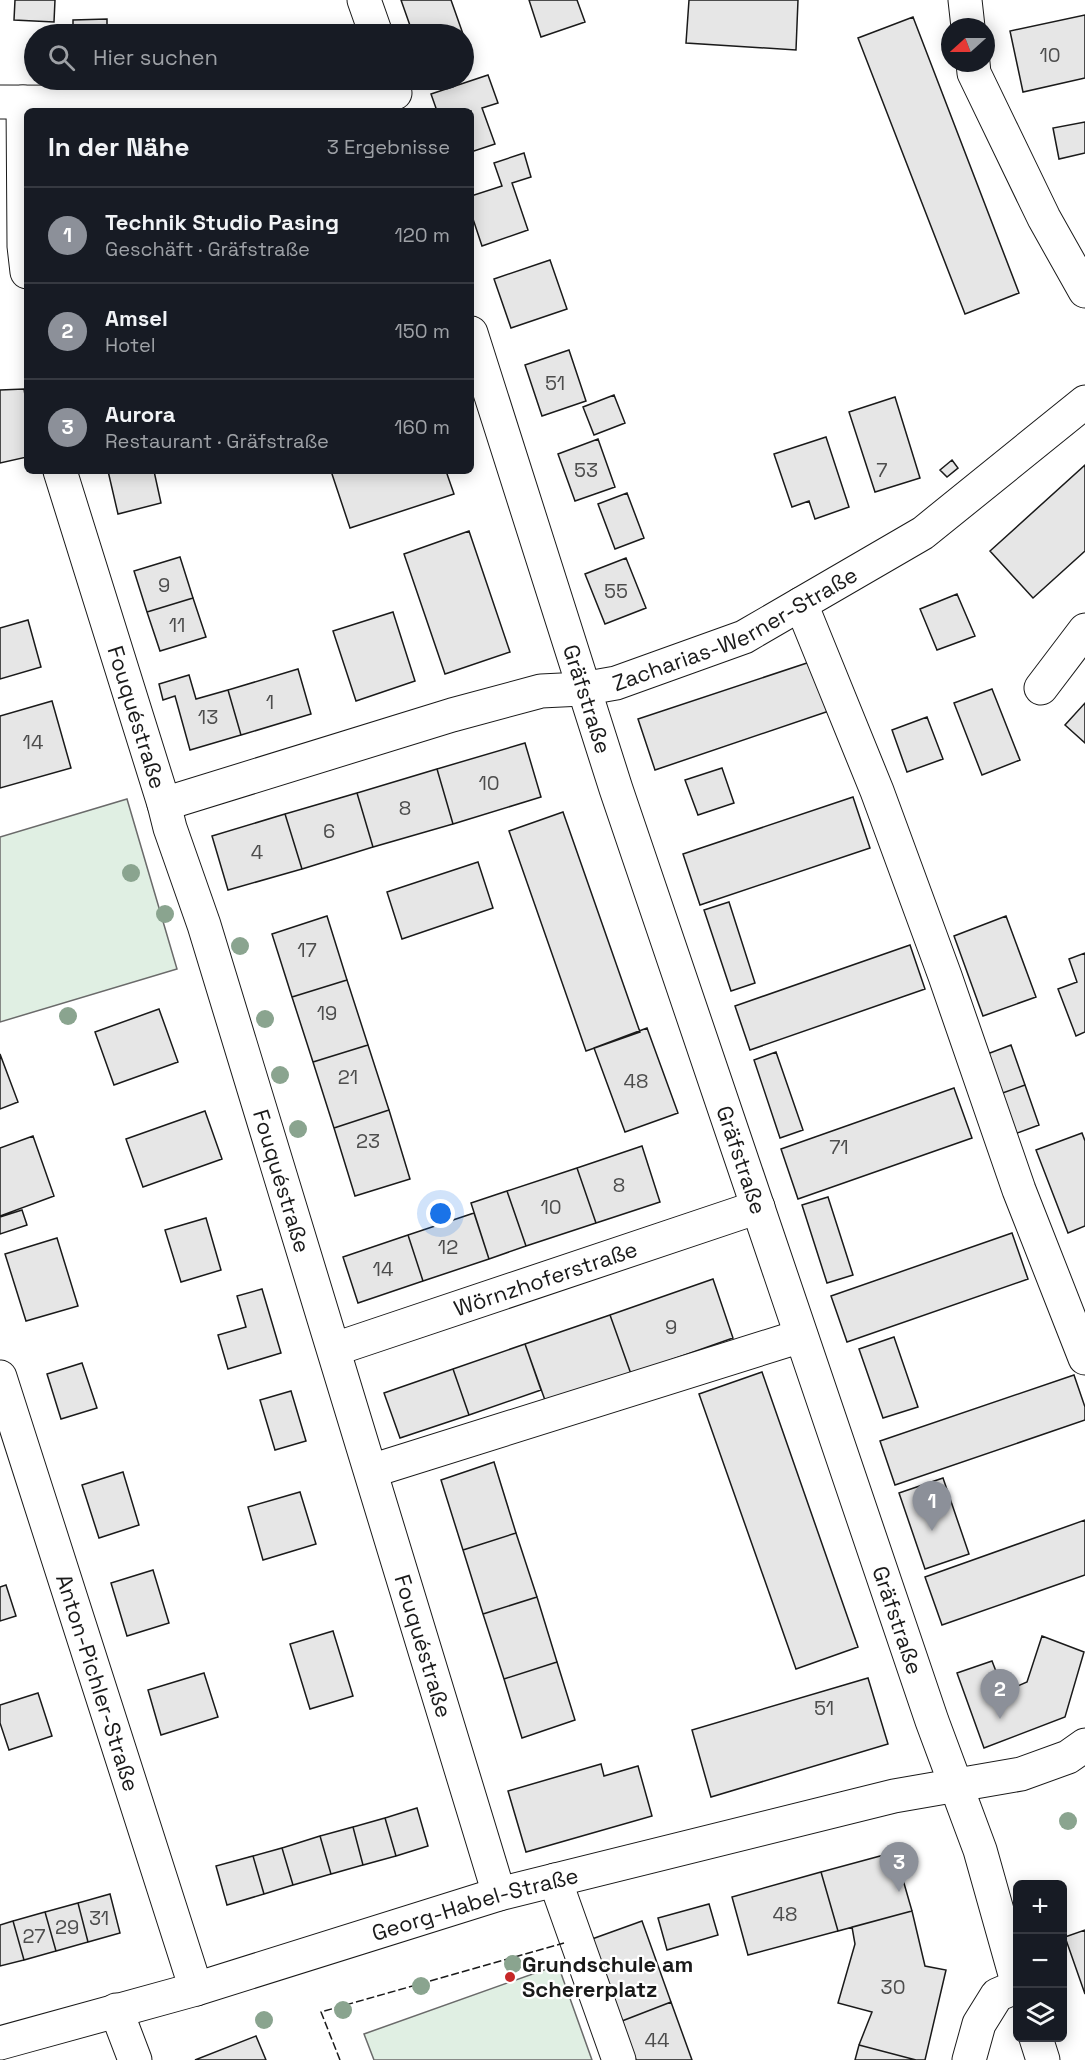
<!DOCTYPE html>
<html lang="de">
<meta charset="utf-8">
<style>
body{margin:0;font-family:"Space Grotesk",sans-serif;background:#20242c;color:#f1f3f6}
.controls{position:absolute;right:18px;bottom:18px;display:grid;overflow:hidden;border-radius:9px;box-shadow:0 3px 15px #0003}
.controls button{width:54px;height:54px;display:grid;place-items:center;padding:0;border:0;border-bottom:2px solid #363941;background:#171b24;color:#f1f3f6;font:30px sans-serif}
.compass{position:absolute;left:941px;top:18px;width:54px;height:54px;border-radius:50%;background:#171b24;box-shadow:0 3px 15px #0003;rotate:249deg}
.you{position:absolute;left:441px;top:1214px;width:21px;height:21px;margin:-15px;border:4px solid #fff;border-radius:50%;background:#1a73e8;box-shadow:0 0 0 9px #1a73e833}
.badge{display:grid;place-items:center;width:39px;height:39px;border-radius:50%;background:#8c9099;color:#fff;font-size:20px;font-weight:700}
.pin{position:absolute;translate:-50% -50px;filter:drop-shadow(0 2px 3px #0008)}
.pin::after{content:'';position:absolute;top:32px;width:21px;height:18px;background:inherit;clip-path:polygon(0 0,100% 0,50% 100%)}
.list{margin:0;padding:0;list-style:none}
h2{display:flex;justify-content:space-between;align-items:center;height:78px;margin:0;padding:0 24px;font-size:26px}
h2 small{font-size:20px;font-weight:400;color:#9ea1a6}
.list li{display:grid;grid-template-columns:39px 1fr auto;gap:18px;align-items:center;box-sizing:border-box;height:96px;padding:0 24px;border-top:2px solid #363941}
.list b{display:block;font-size:22px;white-space:nowrap}
.list p{margin:0;font-size:20px;white-space:nowrap;color:#9ea1a6}
.list em{font-size:20px;font-style:normal;color:#9ea1a6}
.icon{flex:none;width:33px;height:33px;fill:none;stroke:currentColor;stroke-width:2;stroke-linecap:round;stroke-linejoin:round}
.map{position:relative;flex:none;width:1085px;height:2060px;overflow:hidden}
.search{position:absolute;background:#171b24;box-shadow:0 3px 15px #0003;left:24px;top:24px;width:450px;height:66px;display:flex;align-items:center;gap:15px;box-sizing:border-box;padding:0 21px;border-radius:33px;color:#9ea1a6;font-size:22px}
.panel{position:absolute;background:#171b24;box-shadow:0 3px 15px #0003;left:24px;top:108px;width:450px;height:366px;border-radius:9px}
.map>svg:first-child{display:block}
.green{fill:#e0efe3;stroke:#6a6a6a;stroke-width:1.5}
.building{fill:#e6e6e6;stroke:#1a1a1a;stroke-width:1.5}
.lines{fill:none;stroke-linecap:round;stroke-linejoin:round}
.minor-casing{stroke:#1a1a1a;stroke-width:35}
.minor{stroke:#fff;stroke-width:33}
.fence{stroke:#1a1a1a;stroke-width:1.5;stroke-dasharray:8 3;stroke-linecap:butt}
.tree{fill:#8aa48f}
.poi-dot{fill:#c62828;stroke:#fff;stroke-width:2}
.labels{text-anchor:middle;stroke-width:4.5;stroke-linejoin:round;paint-order:stroke}
.number-label{font-size:20px;fill:#4d4d4d}
.street-label{font-size:22px;fill:#1a1a1a;stroke:#fff}
.poi-label{font-size:22px;font-weight:bold;fill:#1a1a1a;stroke:#fff;text-anchor:start}
</style>
<div class="map">
<svg width="1085" height="2060" viewBox="0 0 1085 2060">
<rect width="100%" height="100%" fill="#fff"/>
<path class="green" d="M127,799L177,969L0,1022V837Z
M558,1965L592,2060H374L364,2034Z"/>
<path class="building" d="M15,0H55L54,22L14,20Z
M401,0H451L463,34H413Z
M529,0H577L585,22L541,37Z
M689,0H798L796,50L686,43Z
M1085,15V78L1023,92L1010,31Z
M913,17L1019,293L965,314L858,38Z
M107,19V34H73V20Z
M213,25V34H186V26Z
M488,75L498,103L482,108L495,144L471,152V111H437L431,94Z
M1085,122V153L1059,159L1053,128Z
M524,153L531,177L512,183L528,230L482,246L471,213V196L502,186L494,163Z
M550,260L567,309L511,328L494,279Z
M569,350L586,401L542,416L525,365Z
M24,389L27,408V457L0,463V390Z
M614,395L625,423L594,435L583,407Z
M895,397L920,478L875,492L849,412Z
M826,437L849,507L815,519L809,501L792,507L774,454Z
M598,439L615,487L575,501L558,454Z
M952,460L958,468L947,477L940,470Z
M1085,465V551L1033,598L990,551Z
M108,471H154L161,503L118,514Z
M331,471H446L454,494L350,528Z
M627,493L644,538L615,549L598,504Z
M469,531L510,652L445,674L404,554Z
M180,557L193,598L147,612L134,571Z
M626,558L646,608L605,624L585,574Z
M957,594L975,636L937,650L920,609Z
M193,598L206,637L160,651L147,612Z
M393,612L415,681L356,701L333,631Z
M28,620L41,667L0,679V628Z
M816,660L832,710L655,770L638,719Z
M298,669L311,714L241,735L228,690Z
M189,675L196,699L228,690L241,735L190,750L175,696L163,700L159,684Z
M992,689L1020,760L982,775L954,703Z
M52,701L71,768L0,788V716Z
M1085,703V743L1065,725Z
M927,717L943,759L907,772L892,730Z
M525,743L541,797L453,824L437,769Z
M722,768L734,803L698,815L685,780Z
M437,769L453,824L373,847L357,793Z
M357,793L373,847L302,869L285,814Z
M853,797L870,848L700,905L683,854Z
M563,812L640,1032L586,1051L509,831Z
M285,814L302,869L228,890L212,836Z
M478,862L493,908L402,939L387,892Z
M729,902L755,983L731,991L704,910Z
M327,916L347,980L292,997L272,934Z
M1006,916L1036,997L983,1016L954,936Z
M910,945L925,989L750,1050L735,1006Z
M1085,953V1032L1076,1036L1058,989L1077,982L1069,959Z
M347,980L368,1045L313,1062L292,997Z
M159,1009L178,1062L114,1085L95,1032Z
M647,1028L678,1113L625,1132L594,1048Z
M368,1045L389,1110L334,1128L313,1062Z
M1011,1045L1025,1085L997,1095L982,1056Z
M776,1052L803,1130L780,1138L754,1060Z
M0,1054L18,1102L0,1109Z
M1025,1085L1039,1125L1012,1135L997,1095Z
M954,1088L972,1138L798,1199L781,1149Z
M389,1110L410,1179L355,1196L334,1128Z
M205,1111L222,1159L143,1187L126,1139Z
M1082,1133L1085,1141V1226L1068,1233L1036,1150Z
M33,1136L54,1196L0,1216V1148Z
M642,1146L660,1202L596,1223L577,1168Z
M577,1168L596,1223L526,1246L507,1191Z
M507,1191L526,1246L489,1259L471,1203Z
M828,1197L853,1275L827,1283L802,1205Z
M22,1210L27,1225L0,1234V1217Z
M474,1213L489,1259L423,1281L408,1235Z
M206,1218L221,1270L181,1282L165,1230Z
M1012,1233L1028,1279L847,1342L831,1296Z
M408,1235L423,1281L358,1303L343,1257Z
M57,1238L78,1306L26,1321L5,1254Z
M713,1279L733,1338L631,1374L610,1315Z
M262,1289L281,1353L228,1369L218,1335L246,1327L237,1296Z
M610,1315L631,1374L546,1403L525,1344Z
M894,1337L918,1407L883,1418L859,1349Z
M525,1344L541,1390L469,1415L453,1369Z
M82,1363L97,1408L61,1419L47,1374Z
M453,1369L469,1415L400,1438L384,1393Z
M762,1372L858,1647L796,1669L699,1394Z
M1074,1375L1085,1407V1420L895,1485L880,1441Z
M291,1391L306,1441L275,1450L260,1400Z
M494,1462L516,1533L463,1550L441,1480Z
M123,1472L139,1525L99,1538L82,1485Z
M943,1478L969,1554L925,1569L899,1493Z
M300,1492L316,1544L263,1560L248,1507Z
M1085,1520V1575L942,1625L925,1577Z
M516,1533L537,1597L483,1614L463,1550Z
M153,1570L169,1623L127,1636L111,1583Z
M6,1585L16,1616L0,1621V1587Z
M537,1597L557,1662L504,1679L483,1614Z
M333,1631L353,1696L310,1709L290,1644Z
M1042,1636L1084,1652L1065,1717L984,1748L957,1673L992,1661L1004,1692L1027,1682Z
M557,1662L575,1720L522,1738L504,1679Z
M204,1673L218,1717L161,1735L148,1690Z
M868,1678L888,1744L711,1797L692,1730Z
M38,1693L52,1736L9,1750L0,1723V1705Z
M601,1764L604,1776L638,1766L652,1816L526,1852L508,1791Z
M417,1808L428,1846L396,1856L385,1818Z
M385,1818L396,1856L363,1865L353,1827Z
M353,1827L363,1865L331,1874L320,1836Z
M320,1836L331,1874L293,1885L282,1848Z
M282,1848L293,1885L264,1894L253,1856Z
M895,1852L912,1911L838,1931L821,1872Z
M253,1856L264,1894L227,1905L216,1866Z
M821,1872L838,1931L748,1955L732,1897Z
M110,1894L120,1933L88,1942L78,1903Z
M78,1903L88,1942L56,1951L45,1912Z
M709,1904L718,1935L667,1950L658,1918Z
M912,1911L925,1966L946,1970L925,2060H916L859,2045L872,2012L838,2003L855,1944L852,1927Z
M45,1912L56,1951L24,1960L13,1921Z
M13,1921L24,1960L0,1966V1925Z
M642,1921L671,2002L622,2021L592,1939Z
M1085,1930V1994L1065,1937Z
M671,2002L692,2060H636L622,2021Z
M256,2036L266,2060H195Z
M859,2045L916,2060H855Z"/>
<g class="lines">
<g class="minor-casing">
<g id="minor">
<path d="M364,0L376,34"/>
<path d="M965,0L968,27"/>
<path d="M973,63L974,73L1044,218L1085,291"/>
<path d="M0,102L344,103L395,93"/>
<path d="M23,102L24,246L27,272"/>
<path id="s1" d="M471,333L616,789L932,1721L980,1850L1018,1985"/>
<path id="s2" d="M60,471L164,804L170,828L204,925L499,1894"/>
<path d="M801,604L877,791L945,976L1019,1190L1085,1358"/>
<path d="M1041,688L1085,630"/>
<path id="s3" d="M164,804L452,715L541,691L582,689L616,683L744,637L923,533L1085,402"/>
<path id="s4" d="M335,1349L758,1207"/>
<path id="s5" d="M0,1377L196,1989"/>
<path d="M371,1471L801,1336"/>
<path d="M555,1880L619,2060"/>
<path d="M116,2010L135,2060"/>
<path d="M1036,2038L1043,2060"/>
<path id="s6" d="M0,2043L196,1989L499,1894L894,1796L1021,1774L1068,1757L1085,1745"/>
<path d="M969,2060L979,2024L997,1995L1018,1986"/>
</g>
</g>
<use href="#minor" class="minor"/>
<path class="fence" d="M340,2060L321,2012L564,1943"/>
</g>
<g class="tree">
<circle cx="131" cy="873" r="9"/>
<circle cx="165" cy="914" r="9"/>
<circle cx="240" cy="946" r="9"/>
<circle cx="68" cy="1016" r="9"/>
<circle cx="265" cy="1019" r="9"/>
<circle cx="280" cy="1075" r="9"/>
<circle cx="298" cy="1129" r="9"/>
<circle cx="1068" cy="1821" r="9"/>
<circle cx="513" cy="1964" r="9"/>
<circle cx="421" cy="1986" r="9"/>
<circle cx="343" cy="2010" r="9"/>
<circle cx="264" cy="2020" r="9"/>
</g>
<circle class="poi-dot" cx="510" cy="1977" r="6"/>
<g class="labels">
<g class="number-label">
<text x="1050" y="62">10</text>
<text x="555" y="390">51</text>
<text x="586" y="477">53</text>
<text x="882" y="477">7</text>
<text x="164" y="592">9</text>
<text x="616" y="598">55</text>
<text x="177" y="632">11</text>
<text x="270" y="709">1</text>
<text x="208" y="724">13</text>
<text x="33" y="749">14</text>
<text x="489" y="790">10</text>
<text x="405" y="815">8</text>
<text x="329" y="838">6</text>
<text x="257" y="859">4</text>
<text x="307" y="957">17</text>
<text x="327" y="1020">19</text>
<text x="348" y="1084">21</text>
<text x="636" y="1088">48</text>
<text x="368" y="1148">23</text>
<text x="839" y="1154">71</text>
<text x="619" y="1192">8</text>
<text x="551" y="1214">10</text>
<text x="448" y="1254">12</text>
<text x="383" y="1276">14</text>
<text x="671" y="1334">9</text>
<text x="824" y="1715">51</text>
<text x="785" y="1921">48</text>
<text x="99" y="1925">31</text>
<text x="67" y="1934">29</text>
<text x="34" y="1943">27</text>
<text x="893" y="1994">30</text>
<text x="657" y="2047">44</text>
</g>
<g class="street-label">
<text dy="8" stroke="none"><textPath href="#s3" startOffset="600">Zacharias-Werner-Straße</textPath></text>
<text dy="8" stroke="none"><textPath href="#s1" startOffset="384">Gräfstraße</textPath></text>
<text dy="8" stroke="none"><textPath href="#s2" startOffset="258">Fouquéstraße</textPath></text>
<text dy="8" stroke="none"><textPath href="#s1" startOffset="870">Gräfstraße</textPath></text>
<text dy="8" stroke="none"><textPath href="#s2" startOffset="744">Fouquéstraße</textPath></text>
<text dy="8" stroke="none"><textPath href="#s4" startOffset="222">Wörnzhoferstraße</textPath></text>
<text dy="8" stroke="none"><textPath href="#s1" startOffset="1356">Gräfstraße</textPath></text>
<text dy="8" stroke="none"><textPath href="#s2" startOffset="1230">Fouquéstraße</textPath></text>
<text dy="8" stroke="none"><textPath href="#s5" startOffset="321">Anton-Pichler-Straße</textPath></text>
<text dy="8" stroke="none"><textPath href="#s6" startOffset="495">Georg-Habel-Straße</textPath></text>
</g>
<g class="poi-label">
<text x="522" y="1972">Grundschule am<tspan x="522" dy="25">Schererplatz</tspan></text>
</g>
</g>
</svg>
<div class="controls">
<button>+</button>
<button>−</button>
<button><svg class="icon" aria-label="layers" viewBox="0 0 24 24"><path d="M12 4l9 5-9 5-9-5zM3 14l9 5 9-5"/></svg></button>
</div>
<svg class="compass" viewBox="-18 -18 36 36"><path d="M0-13l5 13h-10z" fill="#e53935"/><path d="M0 13l5-13h-10z" fill="#9ea1a6"/></svg>
<div class="you"></div>
<div class="pin badge" style="left:932px;top:1531px">1</div>
<div class="pin badge" style="left:1000px;top:1719px">2</div>
<div class="pin badge" style="left:899px;top:1892px">3</div>
<div class="search"><svg class="icon" aria-label="search" viewBox="0 0 24 24"><circle cx="10" cy="10" r="6"/><path d="M15 15l6 6"/></svg>Hier suchen</div>
<section class="panel">
<h2>In der Nähe<small>3 Ergebnisse</small></h2>
<ul class="list">
<li><span class="badge">1</span><div><b>Technik Studio Pasing</b><p>Geschäft · Gräfstraße</p></div><em>120 m</em></li>
<li><span class="badge">2</span><div><b>Amsel</b><p>Hotel</p></div><em>150 m</em></li>
<li><span class="badge">3</span><div><b>Aurora</b><p>Restaurant · Gräfstraße</p></div><em>160 m</em></li>
</ul>
</section>
</div>
